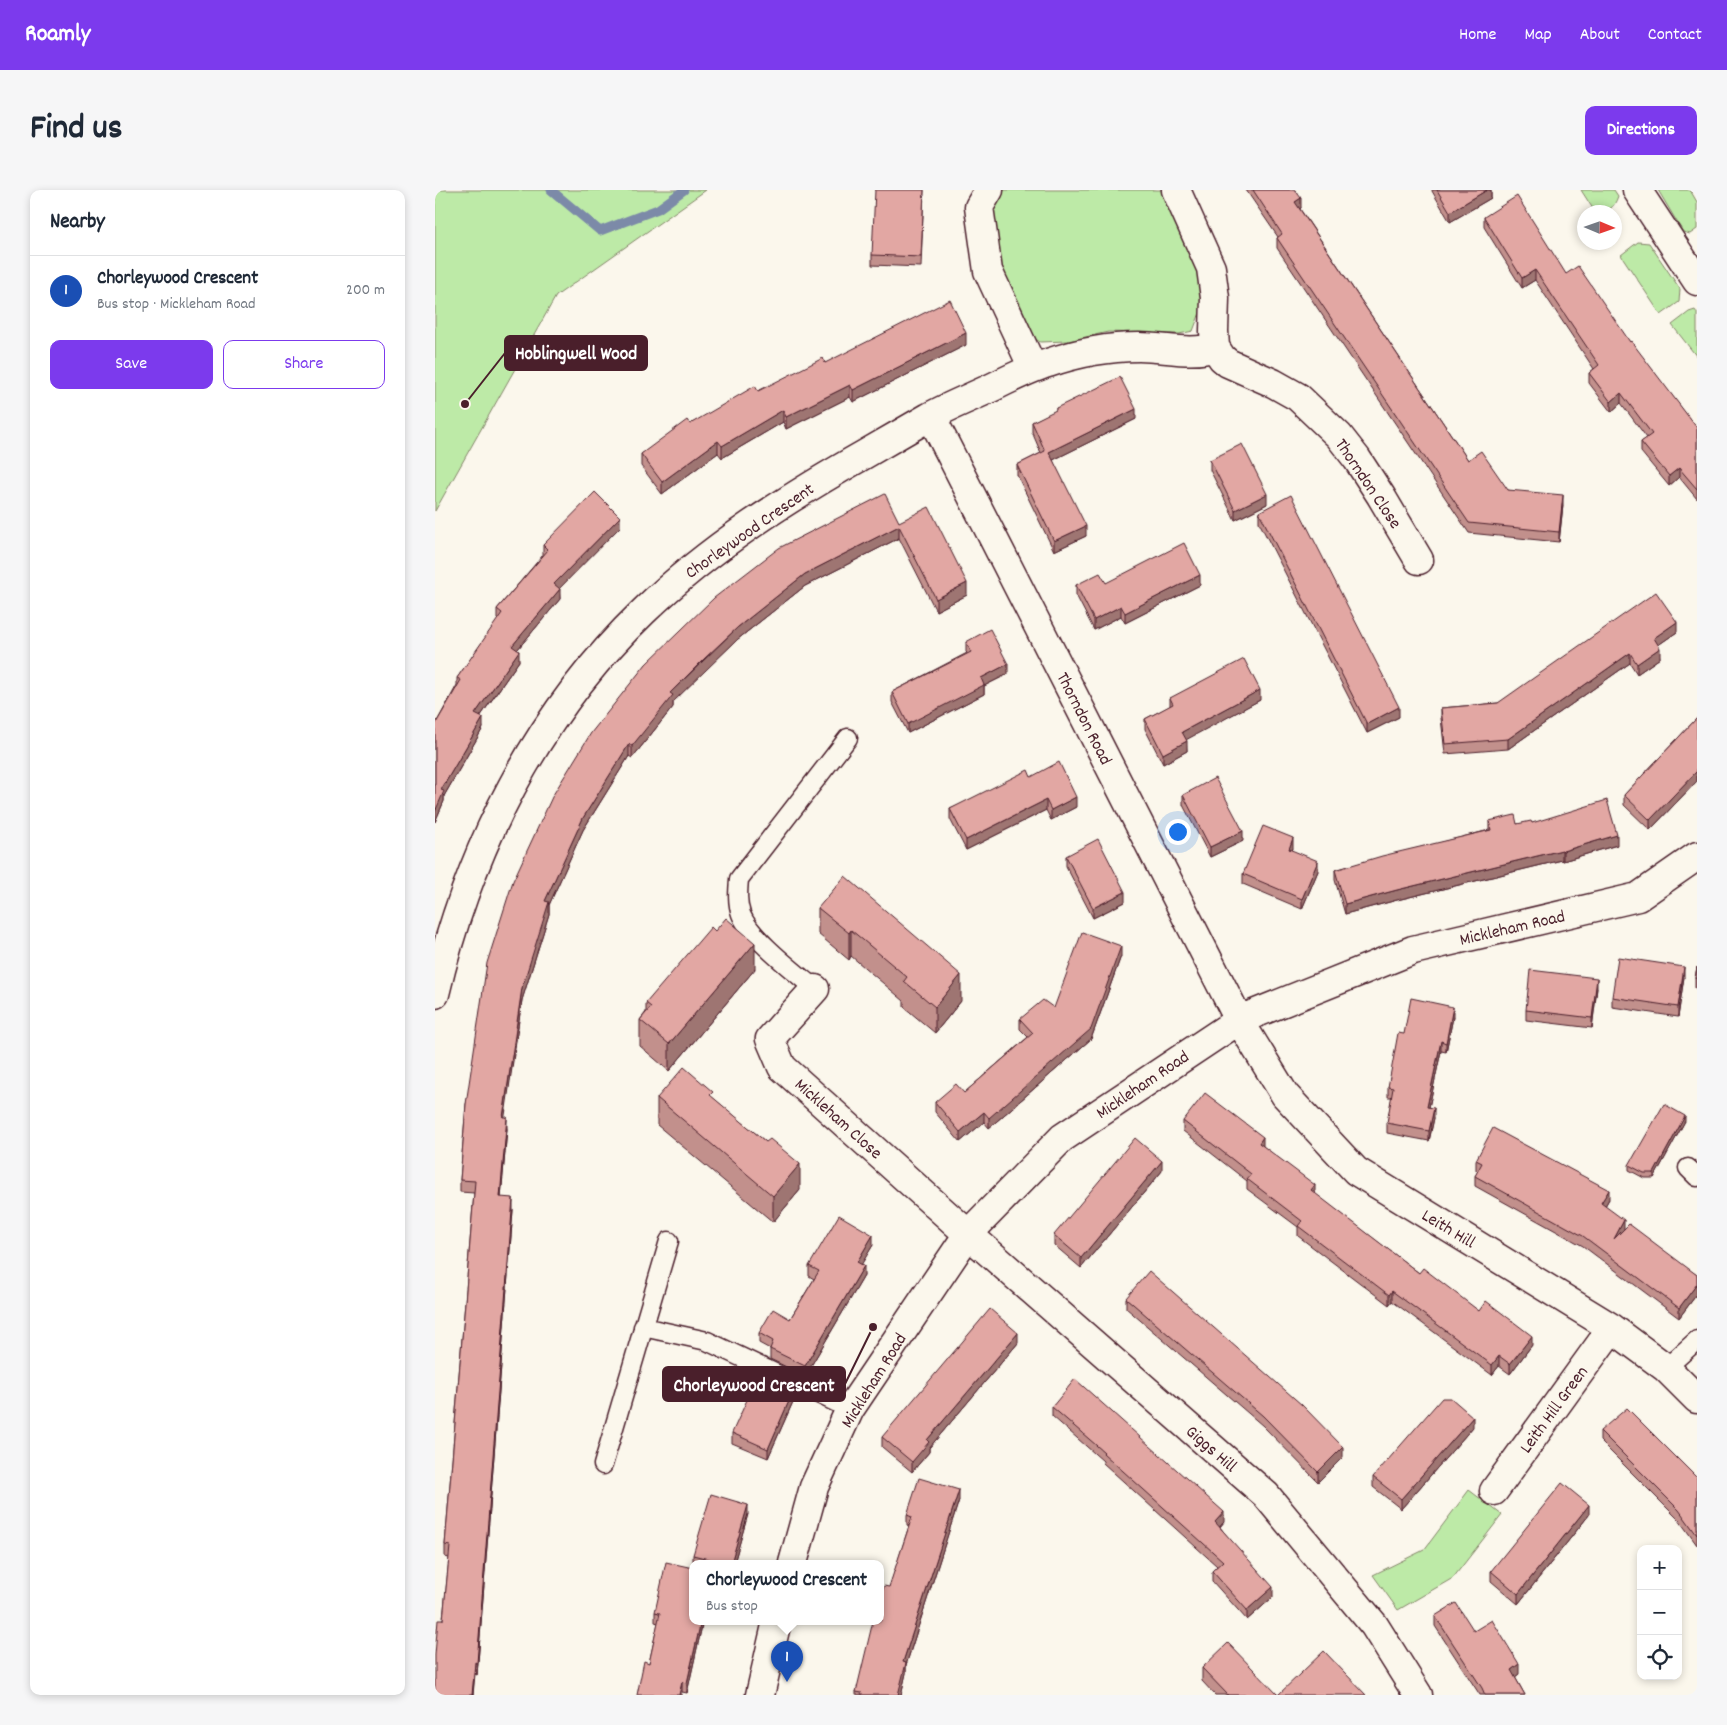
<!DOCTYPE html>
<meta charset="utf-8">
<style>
body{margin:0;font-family:Dekko,sans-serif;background:#f6f6f7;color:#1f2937}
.controls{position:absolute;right:15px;bottom:15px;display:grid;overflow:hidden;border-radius:10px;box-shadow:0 2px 8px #0003}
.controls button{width:45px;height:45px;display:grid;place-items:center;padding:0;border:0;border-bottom:1px solid #e0e1e3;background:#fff;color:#1f2937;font:25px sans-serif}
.compass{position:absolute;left:1142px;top:15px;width:45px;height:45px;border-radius:50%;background:#fff;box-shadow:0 2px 8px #0003;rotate:92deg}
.you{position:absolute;left:742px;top:641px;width:18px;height:18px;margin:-12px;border:4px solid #fff;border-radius:50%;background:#1a73e8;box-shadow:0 0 0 8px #1a73e833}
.badge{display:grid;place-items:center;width:32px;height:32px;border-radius:50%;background:#7c3aed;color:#fff;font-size:16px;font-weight:700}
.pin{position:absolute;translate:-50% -41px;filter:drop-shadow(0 1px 2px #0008)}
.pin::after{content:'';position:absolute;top:26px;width:18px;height:15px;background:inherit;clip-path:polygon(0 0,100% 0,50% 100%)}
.popup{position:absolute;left:254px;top:1370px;width:195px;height:65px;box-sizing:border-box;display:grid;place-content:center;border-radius:10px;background:#fff;filter:drop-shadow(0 1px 4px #0005);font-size:16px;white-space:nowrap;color:#747a83}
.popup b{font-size:19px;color:#1f2937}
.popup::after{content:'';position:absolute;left:50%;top:100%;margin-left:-10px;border:10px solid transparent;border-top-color:#fff}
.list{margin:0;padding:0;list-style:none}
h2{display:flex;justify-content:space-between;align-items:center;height:65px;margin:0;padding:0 20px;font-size:21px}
h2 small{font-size:16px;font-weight:400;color:#747a83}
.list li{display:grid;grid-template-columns:32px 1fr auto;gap:15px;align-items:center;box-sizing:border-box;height:70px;padding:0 20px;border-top:1px solid #e0e1e3}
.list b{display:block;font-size:19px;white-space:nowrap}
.list p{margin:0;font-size:16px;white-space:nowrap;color:#747a83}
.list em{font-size:16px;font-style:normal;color:#747a83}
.actions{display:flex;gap:10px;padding:15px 20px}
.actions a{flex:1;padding:11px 0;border:1px solid #7c3aed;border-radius:10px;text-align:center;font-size:18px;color:#7c3aed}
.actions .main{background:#7c3aed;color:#fff}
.icon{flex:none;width:28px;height:28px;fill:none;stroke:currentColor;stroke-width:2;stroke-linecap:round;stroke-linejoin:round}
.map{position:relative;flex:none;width:1262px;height:1505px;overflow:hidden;border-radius:10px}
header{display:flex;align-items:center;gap:30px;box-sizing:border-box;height:70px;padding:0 25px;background:#7c3aed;color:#fff}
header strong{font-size:24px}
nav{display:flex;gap:28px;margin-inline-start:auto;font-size:18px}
.intro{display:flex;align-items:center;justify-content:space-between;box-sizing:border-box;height:120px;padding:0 30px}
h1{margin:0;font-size:35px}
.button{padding:12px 22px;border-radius:10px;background:#7c3aed;color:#fff;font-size:18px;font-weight:700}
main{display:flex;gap:30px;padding:0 30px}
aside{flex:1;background:#fff;border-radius:10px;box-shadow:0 2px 8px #0003}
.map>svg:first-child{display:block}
.green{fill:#bdeaa7;stroke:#848469}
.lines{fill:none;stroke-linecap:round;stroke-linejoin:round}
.stream{stroke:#7b8aa8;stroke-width:9}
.service-casing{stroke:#4a1f2b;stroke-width:21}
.minor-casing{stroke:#4a1f2b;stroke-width:31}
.tertiary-casing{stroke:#4a1f2b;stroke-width:31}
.service{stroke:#fbf7ec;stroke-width:18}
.minor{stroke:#fbf7ec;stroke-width:28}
.tertiary{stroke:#fbf7ec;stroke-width:28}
.wall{fill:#c2908c;stroke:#4a1f2b}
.shaded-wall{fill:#9e7572;stroke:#4a1f2b}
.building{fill:#e2a7a3;stroke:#4a1f2b}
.labels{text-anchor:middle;stroke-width:4;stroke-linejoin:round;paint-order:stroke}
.street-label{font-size:18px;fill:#4a1f2b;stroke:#fbf7ec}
.leader{fill:none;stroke:#4a1f2b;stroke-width:2}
.callout-dot{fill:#4a1f2b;stroke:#fbf7ec;stroke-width:2}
.callout{fill:#4a1f2b;stroke:#4a1f2b;stroke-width:2}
.callout-label{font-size:19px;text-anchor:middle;font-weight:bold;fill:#fff}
</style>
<header>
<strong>Roamly</strong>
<nav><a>Home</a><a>Map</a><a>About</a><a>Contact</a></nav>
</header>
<div class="intro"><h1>Find us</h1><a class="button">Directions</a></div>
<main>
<aside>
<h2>Nearby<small></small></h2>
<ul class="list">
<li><span class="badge" style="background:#1a4fb4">1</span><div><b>Chorleywood Crescent</b><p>Bus stop · Mickleham Road</p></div><em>200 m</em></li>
</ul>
<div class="actions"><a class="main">Save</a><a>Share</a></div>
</aside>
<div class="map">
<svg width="1262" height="1505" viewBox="0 0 1262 1505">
<rect width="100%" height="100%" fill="#fbf7ec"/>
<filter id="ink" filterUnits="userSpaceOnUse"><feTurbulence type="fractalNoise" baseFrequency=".02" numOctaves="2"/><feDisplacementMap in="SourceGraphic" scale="10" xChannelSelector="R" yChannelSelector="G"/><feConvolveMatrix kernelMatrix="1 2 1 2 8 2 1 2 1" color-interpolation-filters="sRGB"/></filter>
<g filter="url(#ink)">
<path class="green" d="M0,0H271L121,106L0,321Z
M563,0H732L755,40L765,100L766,120L758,141L744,144L673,142L633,151L605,152L591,143L561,65L553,22Z
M1146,0H1179L1183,6C1179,18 1173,23 1160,22Z
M1223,0H1255L1262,12V39L1255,44L1248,42Z
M1203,52L1214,53L1245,99L1244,112L1226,125L1186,65Z
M1260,120L1262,123V167L1237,135L1254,122Z
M1034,1300L1067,1325L1018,1388L963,1420L938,1385L989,1360Z"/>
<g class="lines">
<path class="stream" d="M116,0L165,41L223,19L249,0"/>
<g class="service-casing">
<path id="service" d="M380,799C360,782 315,748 306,724C302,713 303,701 304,689L413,548
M1253,978L1262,987
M208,1137L272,1151L415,1219
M1231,1178L1262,1150
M168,1275L234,1051"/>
</g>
<g class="minor-casing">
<path id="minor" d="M554,0L544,17L553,81L598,178
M741,0L776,78L780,108L779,141L780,157L787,168L793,173L838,193L863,207L904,246L922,269L946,306L984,370
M496,226L804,830L850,905L921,981L1177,1138L1231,1178L1262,1209
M380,799L335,849L347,877L533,1044L831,1305L939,1435L983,1505
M0,804C34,659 101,525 209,421C275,357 353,308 432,263C453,251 473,239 494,227C514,216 537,207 558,197C576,188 594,179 613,173C642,163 674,157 704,157C729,157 757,165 780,157
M1059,1301L1177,1138
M358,1373L379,1297L415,1219L533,1044L627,948L804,830L978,760L1203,707L1262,666
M325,1505L342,1431"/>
</g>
<g class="tertiary-casing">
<path id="tertiary" d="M1202,0L1262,91"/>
</g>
<use href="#service" class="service"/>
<use href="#minor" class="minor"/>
<use href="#tertiary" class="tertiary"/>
</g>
<path class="wall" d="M489,0L486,77L437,75V65Z
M811,0H860L866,18L865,19L1033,270L1073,300L1128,315L1124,352L1034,343L842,58V48L843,47Z
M997,0H1056V8L1015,32L997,1Z
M1049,27L1131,84L1195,152L1262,238V309L1244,287L1234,296L1206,262V252L1212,248L1186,213L1176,222L1154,193V183L1159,179L1100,90L1087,98L1049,37Z
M531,155L418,212L415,207L351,239L348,232L287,268L283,263L227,304L206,276V264L255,234L323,201L390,173Z
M621,218L701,229L618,270L651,346L619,361L582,285V275L606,263L597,242V232L621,221Z
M775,270L832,314L800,330L775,280Z
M824,322L964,527L932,543L824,332Z
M464,332L532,405L501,421L464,348L370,396L303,449L270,480L238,512V517L197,568L194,566L148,640L114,715V724L87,810L69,927L72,939L66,1007L78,1020L42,1485L40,1484L38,1505H0L8,1430L14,1368L10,1367V1355L39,1003L25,1002V990L31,914L211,474Z
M185,337L124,398L125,409L82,460L84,471L45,527L48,538L9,606V611L0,632V535L22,495V488L63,430L62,429V419L108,365V355Z
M671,393L765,395L690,433L686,426L659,440L641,405V395Z
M1242,442L1223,455L1225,468L1202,484L1195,473L1073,559L1010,564L1006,528V518L1063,513Z
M531,452L573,484L549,496V504L473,543L457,512V502L532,463L531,462Z
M735,508L825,510L751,549L752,561L728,574L710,539V529L735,516Z
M1262,528V591L1215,640L1189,615V605Z
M596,587L641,617L616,630L611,620L531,660L515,629V619Z
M748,605L808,651L775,667L748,615Z
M1054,631L1082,634L1097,633L1182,655L1128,671L1127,670L962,710L910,724L900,690V680L1054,640Z
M858,658L857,661L883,681L867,719L808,694V684Z
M631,666L690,712L658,728L631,676Z
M383,718L526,811L500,843L469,817V811L416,766L414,770L383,744Z
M686,766L656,849L554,938L549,932L525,952L500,922V912L529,903L593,847L585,839V829L619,818Z
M1262,777V799L1260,798V788Z
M320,779L234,881L205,856V830L211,822V813Z
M1249,787L1243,827L1177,817V807Z
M1162,798L1157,838L1091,830V820Z
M1018,827L1011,862L1006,861L994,917L999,928L994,951L952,943V933L957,907H953V897L969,844Z
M222,908H278L331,952L365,1000L338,1032L222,935Z
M748,931L828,956L880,1004L984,1083L1044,1121L1097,1155L1075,1184L1064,1176L1057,1185L957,1111L954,1115L863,1046V1037L812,999V991L748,941Z
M1250,931L1219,988H1209L1194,980V975Z
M1041,970L1174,1009L1170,1016L1189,1039L1262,1085V1104L1244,1128L1148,1056L1040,996V986L1043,981L1041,980Z
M727,981L646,1078L619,1055V1045Z
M438,1055L426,1074L429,1086L370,1186L335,1169V1159L324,1153V1143L355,1129L379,1089L374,1086V1076Z
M691,1108L908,1267L883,1292L828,1236L691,1118Z
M583,1153L494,1258V1262L477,1282L447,1257V1247Z
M361,1205L333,1268L297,1253V1243Z
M617,1217L789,1332L785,1337L838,1407L812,1430L777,1391V1381L782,1376L668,1273V1271L617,1226Z
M1038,1237L966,1319L938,1297V1287Z
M1165,1241L1262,1288V1355L1244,1330L1165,1251Z
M524,1310L471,1475V1483L466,1505H421V1502L474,1336L472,1335V1325Z
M313,1324L299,1373H258V1375V1365Z
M1154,1325L1083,1414L1056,1391V1381Z
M220,1422L258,1431H268L252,1503L247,1502L214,1473L223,1433L220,1432Z
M1000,1426L1039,1441L1084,1484L1080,1487L1090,1505H1045L1000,1436Z
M767,1478L843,1505H780L767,1491Z"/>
<path class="shaded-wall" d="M1052,0H1056V8L1015,32V22Z
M866,8V18L860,22V12Z
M1100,80V90L1087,98V88Z
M531,143V155L418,212V200Z
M415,195V207L351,239V227Z
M1186,203V213L1176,222V212Z
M701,219V229L614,272V262Z
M348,220V232L287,268V256Z
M283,251V263L227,304V292Z
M1244,278V287L1234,296V286Z
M832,304V314L800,330V320Z
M1128,305V315L1124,352V342Z
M185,327V337L119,404V394Z
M464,336V348L370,396L303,449L238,512V517L197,568V556L235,503L303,437L370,384Z
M651,336V346L619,361V351Z
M765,385V395L690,433V423Z
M532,393V405L501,421V409Z
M125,399V409L77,466V456Z
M686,416V426L659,440V430Z
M1242,432V442L1219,458V448Z
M1225,458V468L1202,484V474Z
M84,461V471L40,534V524Z
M1195,463V473L1073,559V549Z
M573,474V484L549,496V504L473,543V534L546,488Z
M825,500V510L747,552V542Z
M964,517V527L932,543V534Z
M48,528V538L9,606V611L0,632V622L6,600Z
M752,551V561L728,574V564Z
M194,554V566L148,640L114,715V724L87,810L68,939V927L87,798L110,711L148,628Z
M1262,581V591L1215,640V630Z
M641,607V617L616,630V620Z
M611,610V620L531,660V650Z
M808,641V651L775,667V657Z
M1182,645V655L1128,671V661Z
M858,648V658L854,669V659Z
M1127,660V670L962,710L910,724V714L962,700Z
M883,671V681L867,719V709Z
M690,702V712L658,728V718Z
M416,740V766L414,770V743Z
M320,753V779L234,881V854Z
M686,756V766L656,849L554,938V928Z
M1249,777V787L1243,827V817Z
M526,785V811L500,843V817Z
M1162,788V798L1157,838V828Z
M1018,817V827L1011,862V853Z
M1006,851V861L992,927V917Z
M999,918V928L994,951V941Z
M549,922V932L525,952V942Z
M1250,926V931L1219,988V983Z
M72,927V939L65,1019V1007Z
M828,947V957L824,953Z
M727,971V981L646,1078V1068Z
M365,974V1000L338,1032V1006Z
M880,995V1005L876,1000Z
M1174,1000V1009L1166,1023V1013Z
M78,1008V1020L42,1485V1473Z
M1189,1030V1040L1179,1049Z
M438,1045V1055L422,1082V1072Z
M429,1076V1086L370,1186V1176Z
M1262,1094V1104L1244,1128V1118Z
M957,1101V1111L954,1115V1105Z
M583,1143V1153L494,1258V1262L477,1282V1272L492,1250Z
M1097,1146V1155L1075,1184V1174Z
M1064,1166V1176L1057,1185V1175Z
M361,1195V1205L333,1268V1259Z
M1038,1227V1237L966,1319V1309Z
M908,1257V1267L883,1292V1282Z
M524,1300V1310L471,1475V1483L466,1505H463L468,1472Z
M313,1315V1324L299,1373H296Z
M1154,1315V1325L1083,1414V1404Z
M789,1322V1332L780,1342V1332Z
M838,1397V1407L812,1430V1420Z
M266,1431H268L252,1503V1493Z
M40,1472L38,1505H37Z
M1084,1474V1484L1076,1490V1480Z
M247,1492V1502L246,1505H244Z"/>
<path class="building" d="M440,0H489L486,67L437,65Z
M818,0H860L866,8L860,12L1033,270L1046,261L1073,300L1128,305L1124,342L1034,333L842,48L847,44Z
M1002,0H1052L1015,22Z
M1082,6L1131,84L1143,76L1195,152L1196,151L1253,226L1262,238V299L1244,278L1234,286L1206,252L1217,244L1186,203L1176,212L1154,183L1164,175L1100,80L1087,88L1049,27Z
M515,110L531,143L418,200L415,195L351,227L348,220L287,256L283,251L227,292L206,264L252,230L255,234L320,196L323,201L388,168L390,173Z
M685,187L701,219L614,262L651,336L619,351L582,275L610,261L597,232L621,220V218Z
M807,254L832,304L800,320L775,270Z
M160,302L185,327L119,394L125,399L77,456L84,461L40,524L48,528L6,600L9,601L0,622V535L26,490L22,488L67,423L62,419L113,360L108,355Z
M450,304L464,332L494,317L532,393L501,409L464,336L370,384L303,437L270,468L235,503L238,505L197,556L194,554L148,628L110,711L114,712L87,798L68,927H72L65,1007L78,1008L42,1473L40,1472L37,1505H0V1465L3,1430H8L15,1356L10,1355L40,991L25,990L31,914L52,773L78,691L118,605L156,543L211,474L279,408L344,358Z
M856,305L964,517L932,534L824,322Z
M749,353L765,385L690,423L686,416L659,430L641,395L665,383L671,393Z
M1221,402L1242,432L1219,448L1225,458L1202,474L1195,463L1073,549L1010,554L1006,518L1063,513Z
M555,439L573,474L546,488L549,495L473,534L457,502L536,462L531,452Z
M809,469L825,500L747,542L752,551L728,564L710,529L738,514L735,508Z
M1262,528V581L1215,630L1189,605Z
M624,572L641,607L616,620L611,610L531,650L515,619L593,580L596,587Z
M780,588L808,641L775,657L748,605Z
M1172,610L1182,645L1128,661L1127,660L962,700L910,714L900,680L947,666L1056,640L1054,631L1080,625L1082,634L1096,631L1097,633Z
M828,636L858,648L854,659L883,671L867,709L808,684Z
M663,649L690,702L658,718L631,666Z
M410,686L526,785L500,817L469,791L472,787L416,740L414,743L383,718Z
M291,728L320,753L234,854L205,830L216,817L211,813L276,737L280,741Z
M647,742L686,756L656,839L554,928L549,922L525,942L500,912L521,894L529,903L598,843L585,829L608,810L619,818Z
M1183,767L1249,777L1243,817L1177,807Z
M1262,777V789L1260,788Z
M1095,780L1162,788L1157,828L1091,820Z
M976,808L1018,817L1011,853L1006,851L992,917L999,918L994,941L952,933L958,898L953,897L958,871L963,843L969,844Z
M249,877L278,902L275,905L331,952L335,949L365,974L338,1006L222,908Z
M770,903L828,947L824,953L880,995L876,1000L984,1083L988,1078L1044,1121L1051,1111L1097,1146L1075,1174L1064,1166L1057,1175L957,1101L954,1105L863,1036L867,1031L812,989L816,984L748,931Z
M1229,914L1250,926L1219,983H1209L1194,975Z
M1058,938L1174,1000L1166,1013L1189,1030L1179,1049L1194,1034L1262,1085V1094L1244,1118L1148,1046L1040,986L1047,973L1041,970Z
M700,948L727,971L646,1068L619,1045Z
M404,1025L438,1045L422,1072L429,1076L370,1176L335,1159L338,1151L324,1143L338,1119L355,1129L384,1081L374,1076Z
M714,1081L867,1215L908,1257L883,1282L828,1226L691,1108Z
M555,1119L583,1143L492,1250L494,1252L477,1272L447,1247Z
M326,1179L361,1195L333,1259L297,1243Z
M640,1189L789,1322L780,1332L838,1397L812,1420L777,1381L788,1371L668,1263L669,1262L617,1217Z
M1007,1208H1016L1038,1227L966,1309L938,1287Z
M1192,1218L1262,1288V1345L1244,1320L1165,1241Z
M484,1288L524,1300L468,1472L471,1473L463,1505H427V1503L421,1502L438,1431H446V1405L449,1396L454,1397L477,1327L472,1325Z
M1127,1293L1154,1315L1083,1404L1056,1381Z
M276,1304L313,1315L296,1373H289L258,1365Z
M231,1372L258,1378V1431H266L252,1493L247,1492L244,1505H202L209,1471L214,1473L225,1423L220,1422Z
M1021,1413L1039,1441L1057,1430L1084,1474L1076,1480L1090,1505H1050L1047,1498L1000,1426Z
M793,1453L843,1505H793L767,1478Z
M889,1461L931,1505H843Z"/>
</g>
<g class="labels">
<g class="street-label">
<text transform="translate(934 293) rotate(56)" y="6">Thorndon Close</text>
<text transform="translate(314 340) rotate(-35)" y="6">Chorleywood Crescent</text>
<text transform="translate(650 528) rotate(63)" y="6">Thorndon Road</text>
<text transform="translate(1077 737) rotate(-13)" y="6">Mickleham Road</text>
<text transform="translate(707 894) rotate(-34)" y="6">Mickleham Road</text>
<text transform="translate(404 928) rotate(42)" y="6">Mickleham Close</text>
<text transform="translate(1014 1038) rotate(31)" y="6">Leith Hill</text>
<text transform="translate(438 1190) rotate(-58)" y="6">Mickleham Road</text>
<text transform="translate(1118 1219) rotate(-54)" y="6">Leith Hill Green</text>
<text transform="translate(777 1258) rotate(41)" y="6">Giggs Hill</text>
</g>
</g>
<path class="leader" d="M30 214L70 163M438 1137L410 1194"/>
<g class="callout-dot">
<circle cx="30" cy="214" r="5"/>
<circle cx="438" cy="1137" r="5"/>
</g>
<g class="callout">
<rect x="70" y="146" width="142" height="34" rx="5"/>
<rect x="228" y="1177" width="182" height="34" rx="5"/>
</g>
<g class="callout-label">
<text x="141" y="169">Hoblingwell Wood</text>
<text x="319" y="1201">Chorleywood Crescent</text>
</g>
</svg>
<div class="controls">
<button>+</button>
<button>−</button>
<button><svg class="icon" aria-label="locate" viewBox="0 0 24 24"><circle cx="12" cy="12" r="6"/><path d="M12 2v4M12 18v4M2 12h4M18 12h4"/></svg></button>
</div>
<svg class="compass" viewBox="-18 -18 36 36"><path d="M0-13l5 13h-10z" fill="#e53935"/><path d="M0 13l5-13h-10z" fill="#747a83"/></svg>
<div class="you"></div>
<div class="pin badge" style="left:352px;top:1492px;background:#1a4fb4">1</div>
<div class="popup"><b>Chorleywood Crescent</b>Bus stop</div>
</div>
</main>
